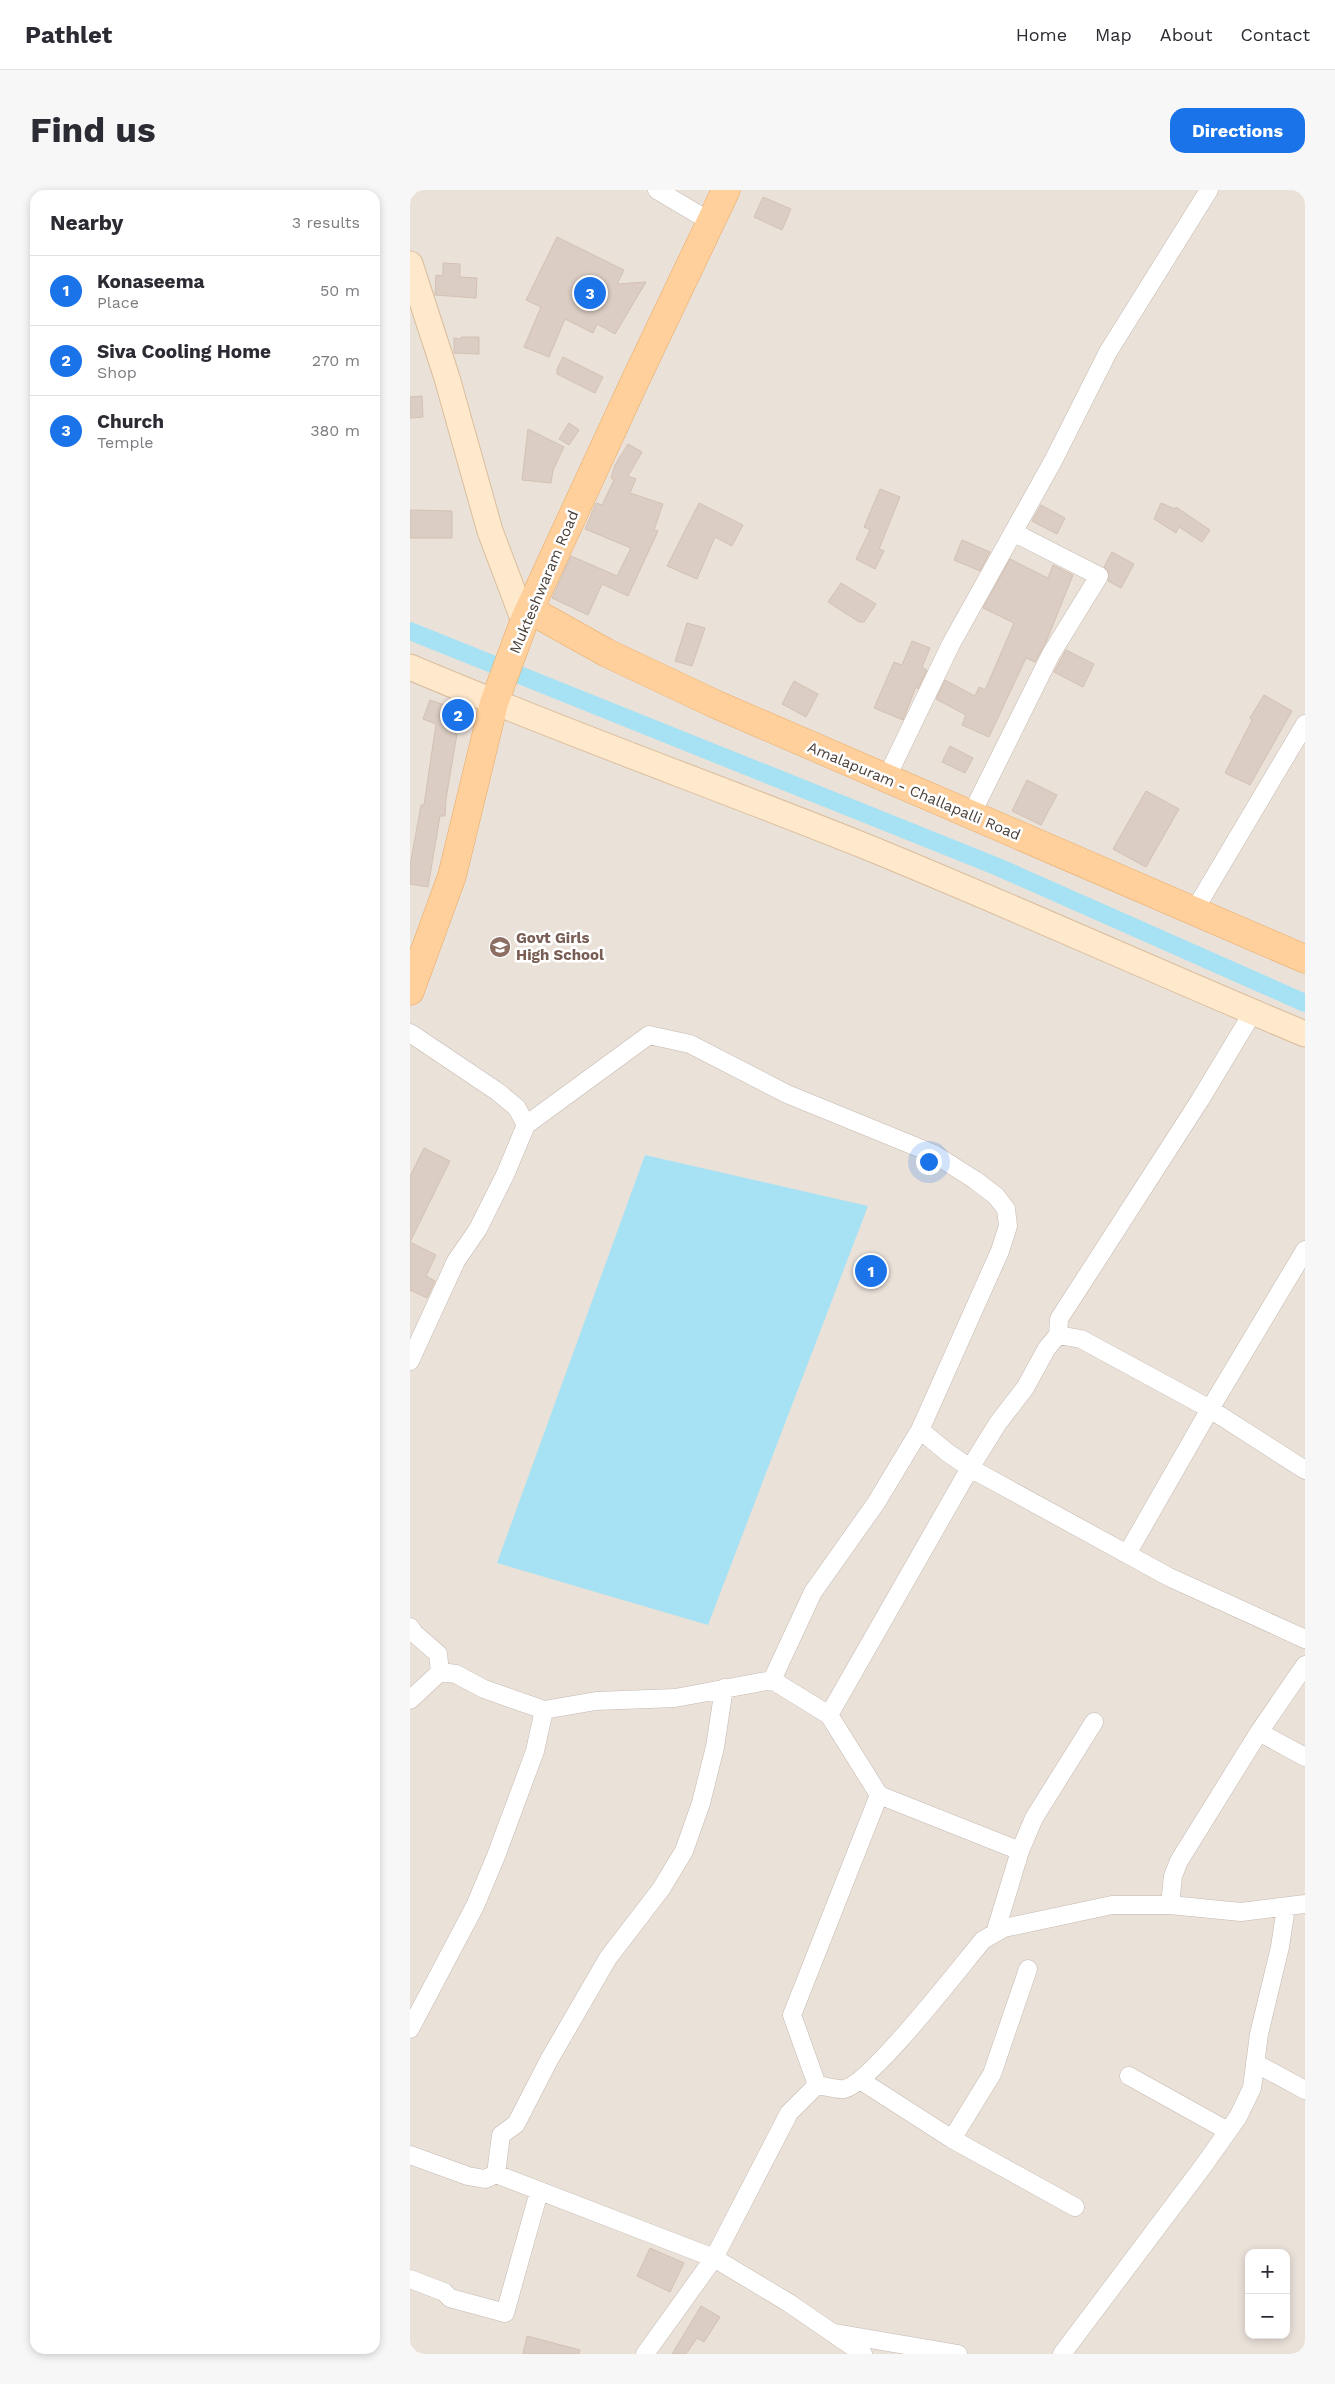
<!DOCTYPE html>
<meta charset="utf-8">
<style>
body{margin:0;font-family:"Work Sans",sans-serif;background:#f7f7f7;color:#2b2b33}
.controls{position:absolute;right:15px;bottom:15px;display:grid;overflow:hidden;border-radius:10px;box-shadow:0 2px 8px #0003}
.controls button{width:45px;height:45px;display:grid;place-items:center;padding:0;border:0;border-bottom:1px solid #e1e1e2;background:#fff;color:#2b2b33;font:25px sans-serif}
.you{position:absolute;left:518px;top:971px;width:18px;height:18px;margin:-12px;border:4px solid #fff;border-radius:50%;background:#1a73e8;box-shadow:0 0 0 8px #1a73e833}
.badge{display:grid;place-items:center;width:32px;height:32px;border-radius:50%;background:#1a73e8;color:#fff;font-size:16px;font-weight:700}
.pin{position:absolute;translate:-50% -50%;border:2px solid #fff;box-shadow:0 1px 5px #0006}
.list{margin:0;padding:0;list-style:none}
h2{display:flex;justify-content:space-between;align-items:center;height:65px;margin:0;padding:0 20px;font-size:21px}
h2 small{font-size:16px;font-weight:400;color:#7c7c81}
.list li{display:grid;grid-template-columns:32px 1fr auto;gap:15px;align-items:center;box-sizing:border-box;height:70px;padding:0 20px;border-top:1px solid #e1e1e2}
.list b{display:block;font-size:19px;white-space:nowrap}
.list p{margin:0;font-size:16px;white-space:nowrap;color:#7c7c81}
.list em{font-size:16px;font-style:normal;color:#7c7c81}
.map{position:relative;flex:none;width:895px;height:2164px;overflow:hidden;border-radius:15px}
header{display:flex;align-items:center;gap:30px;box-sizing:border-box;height:70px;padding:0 25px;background:#fff;border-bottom:1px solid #e1e1e2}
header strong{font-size:24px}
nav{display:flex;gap:28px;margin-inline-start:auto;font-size:18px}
.intro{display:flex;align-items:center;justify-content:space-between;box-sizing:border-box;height:120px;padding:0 30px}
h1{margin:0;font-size:35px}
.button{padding:12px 22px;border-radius:15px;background:#1a73e8;color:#fff;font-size:18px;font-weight:700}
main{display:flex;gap:30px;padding:0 30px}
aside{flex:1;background:#fff;border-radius:15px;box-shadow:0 2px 8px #0003}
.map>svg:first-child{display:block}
.residential{fill:#eae1d9;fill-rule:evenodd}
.water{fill:#a6e2f3}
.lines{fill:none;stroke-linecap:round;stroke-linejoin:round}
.canal{stroke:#a6e2f3;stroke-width:18}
.building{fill:#dbcdc3;stroke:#d3c1b3}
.street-casing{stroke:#c5b9b0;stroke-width:19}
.secondary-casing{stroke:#dabe9c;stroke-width:27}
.primary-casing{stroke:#e8aa66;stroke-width:29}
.street{stroke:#fff;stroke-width:18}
.secondary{stroke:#ffe9cc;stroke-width:25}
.primary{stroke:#ffd09b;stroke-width:28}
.labels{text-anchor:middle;stroke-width:5;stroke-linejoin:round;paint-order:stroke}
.street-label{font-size:15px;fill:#4b4038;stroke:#fff}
.education-label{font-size:15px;font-weight:bold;fill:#785e54;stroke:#fff;text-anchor:start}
</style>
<header>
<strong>Pathlet</strong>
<nav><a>Home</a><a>Map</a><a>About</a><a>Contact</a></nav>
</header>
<div class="intro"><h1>Find us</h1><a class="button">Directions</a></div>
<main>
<aside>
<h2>Nearby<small>3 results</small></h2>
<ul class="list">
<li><span class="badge">1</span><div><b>Konaseema</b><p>Place</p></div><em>50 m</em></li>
<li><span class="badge">2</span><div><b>Siva Cooling Home</b><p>Shop</p></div><em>270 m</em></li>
<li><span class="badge">3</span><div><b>Church</b><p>Temple</p></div><em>380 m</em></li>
</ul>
</aside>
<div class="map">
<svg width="895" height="2164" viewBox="0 0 895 2164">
<rect width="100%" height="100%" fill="#f6f1eb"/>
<path class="residential" d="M0,0H895V2164H0ZM839,2063H876V2145H839Z"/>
<path class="water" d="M235,965L458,1016L298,1435L87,1373Z"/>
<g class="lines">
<path class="canal" d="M0,441L588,677L895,813"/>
</g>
<path class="building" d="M353,7L381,19L372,40L344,27Z
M147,47L214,80L207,94L236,92L205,144L187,134L183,143L155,129L139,167L114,157L131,117L116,110Z
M33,73L50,74V87L67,88L66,108L25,105L26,85L33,86Z
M51,147H69V164L44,163V148L51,149Z
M153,167L193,187L185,203L147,184V179Z
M12,206L13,227L0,228V207Z
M159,233L169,240L159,255L149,249Z
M118,239L154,257L143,280L141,293L112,290Z
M218,254L232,262L218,286L226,289L220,303L253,314L244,340L248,341L218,406L192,394L178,425L142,408L161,366L207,386L221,358L175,339L186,313L192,315L204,290L201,288L205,275Z
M470,299L490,307L469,359L474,361L465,379L446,369L460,340L454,337Z
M289,313L333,335L322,356L305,347L287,389L257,376Z
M751,313L765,319L766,317L800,340L792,352L769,337L766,343L744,329Z
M631,315L655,328L647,344L622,331Z
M0,320L42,321V348H0Z
M552,350L580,362L570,381L544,370Z
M702,362L724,374L711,398L698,391V381L694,377Z
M600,369L638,388L643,375L663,385L636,452L625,472L616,468L579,547L552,535L556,525L526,509L535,490L565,506L569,497L575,500L604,433L573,418Z
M431,393L466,414L454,432H449L418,412Z
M277,433L295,438L282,476L265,471Z
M502,451L520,458L512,477L517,480L508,499L506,497L493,530L464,518L484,472L492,475Z
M656,460L684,474L673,497L644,482Z
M384,491L408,504L396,527L372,514Z
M854,505L882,521L840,595L815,583L842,530L840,528Z
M20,510L52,521L44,543L47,544L36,609L35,626H30L18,697L0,694V676L11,615H14L26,534L13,529Z
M540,556L563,568L555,583L532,572Z
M617,590L647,605L631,635L602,621Z
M736,601L769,619L736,677L703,659Z
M14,958L40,971L0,1052L26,1065L16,1086L25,1091L17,1108L0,1100V986Z
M240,2058L274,2073L260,2102L227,2086Z
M291,2116L310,2127L294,2152L287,2148L276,2164H262Z
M117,2146L170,2160L169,2164H113Z"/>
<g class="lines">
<g class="street-casing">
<path id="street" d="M247,0L301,32
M476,589L541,454L643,271L698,162L799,0
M561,625L641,464L689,386L603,342
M784,721L895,534
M0,843L88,902L107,918L116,935L95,985L68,1039L46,1071L0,1171
M116,935L239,845L280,854L377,904L524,964L565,990L586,1006L596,1019L598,1036L590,1061L510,1240L466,1313L403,1402L362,1490
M648,1145L649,1129L790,910L843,822
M510,1240L538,1263L560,1278L588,1233L615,1198L637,1158L648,1145L671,1149L800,1219L895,1280
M717,1364L800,1219L895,1060
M0,1437L4,1443L28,1464L30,1482L46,1484L74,1499L134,1520L186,1511L265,1508L362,1490L419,1525L469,1605L610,1661L585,1743
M0,1510L30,1482
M419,1525L560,1278L759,1387L895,1449
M849,1542L895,1567
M610,1661L624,1628L684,1532
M760,1715L763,1686L769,1671L849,1542L895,1475
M0,1839L65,1716L86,1666L125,1561L134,1520
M845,1873L895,1900
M719,1886L818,1941
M450,1890L542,1949L582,1884L618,1779
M407,1895L382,1825L469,1605
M542,1949L665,2017
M0,1965L58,1986L75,1989L86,1984L304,2068L379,2113L453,2164
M86,1984L91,1945L106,1934L139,1870L198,1768L251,1699L274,1661L291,1613L305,1557L314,1498
M0,2089L34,2102L40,2108L95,2123L129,2002
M425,2143L548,2164
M235,2164L304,2068L379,1923L407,1895C415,1896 426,1900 434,1899C460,1895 551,1776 573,1750L594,1738L702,1715H760L831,1722L895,1714
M652,2164L794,1975L828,1927L842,1898L849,1844L870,1757L876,1717"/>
</g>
<g class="secondary-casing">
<path id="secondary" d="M0,74L37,188L80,341L111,423L117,426
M0,477C150,541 305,596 457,657C604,717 749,783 895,844"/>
</g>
<g class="primary-casing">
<path id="primary" d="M120,420L197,463L305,514L895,769
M0,801L42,686L84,513L115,429L224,193L316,0"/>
</g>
<use href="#street" class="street"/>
<use href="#secondary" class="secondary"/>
<use href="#primary" class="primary"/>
</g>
<defs>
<g id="school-disc" transform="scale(1.125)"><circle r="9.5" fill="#8d6e63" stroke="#fff"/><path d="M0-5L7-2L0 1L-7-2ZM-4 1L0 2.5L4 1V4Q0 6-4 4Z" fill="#fff"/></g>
</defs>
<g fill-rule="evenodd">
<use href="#school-disc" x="90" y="757"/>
</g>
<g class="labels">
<g class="street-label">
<text transform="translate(134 392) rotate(-67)" y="5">Mukteshwaram Road</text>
<text transform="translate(504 601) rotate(23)" y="5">Amalapuram - Challapalli Road</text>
</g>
<g class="education-label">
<text x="106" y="753">Govt Girls<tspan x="106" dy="17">High School</tspan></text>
</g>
</g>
</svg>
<div class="controls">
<button>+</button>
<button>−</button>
</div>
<div class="you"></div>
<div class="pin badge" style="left:461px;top:1081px">1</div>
<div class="pin badge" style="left:48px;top:525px">2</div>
<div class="pin badge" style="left:180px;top:103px">3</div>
</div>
</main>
